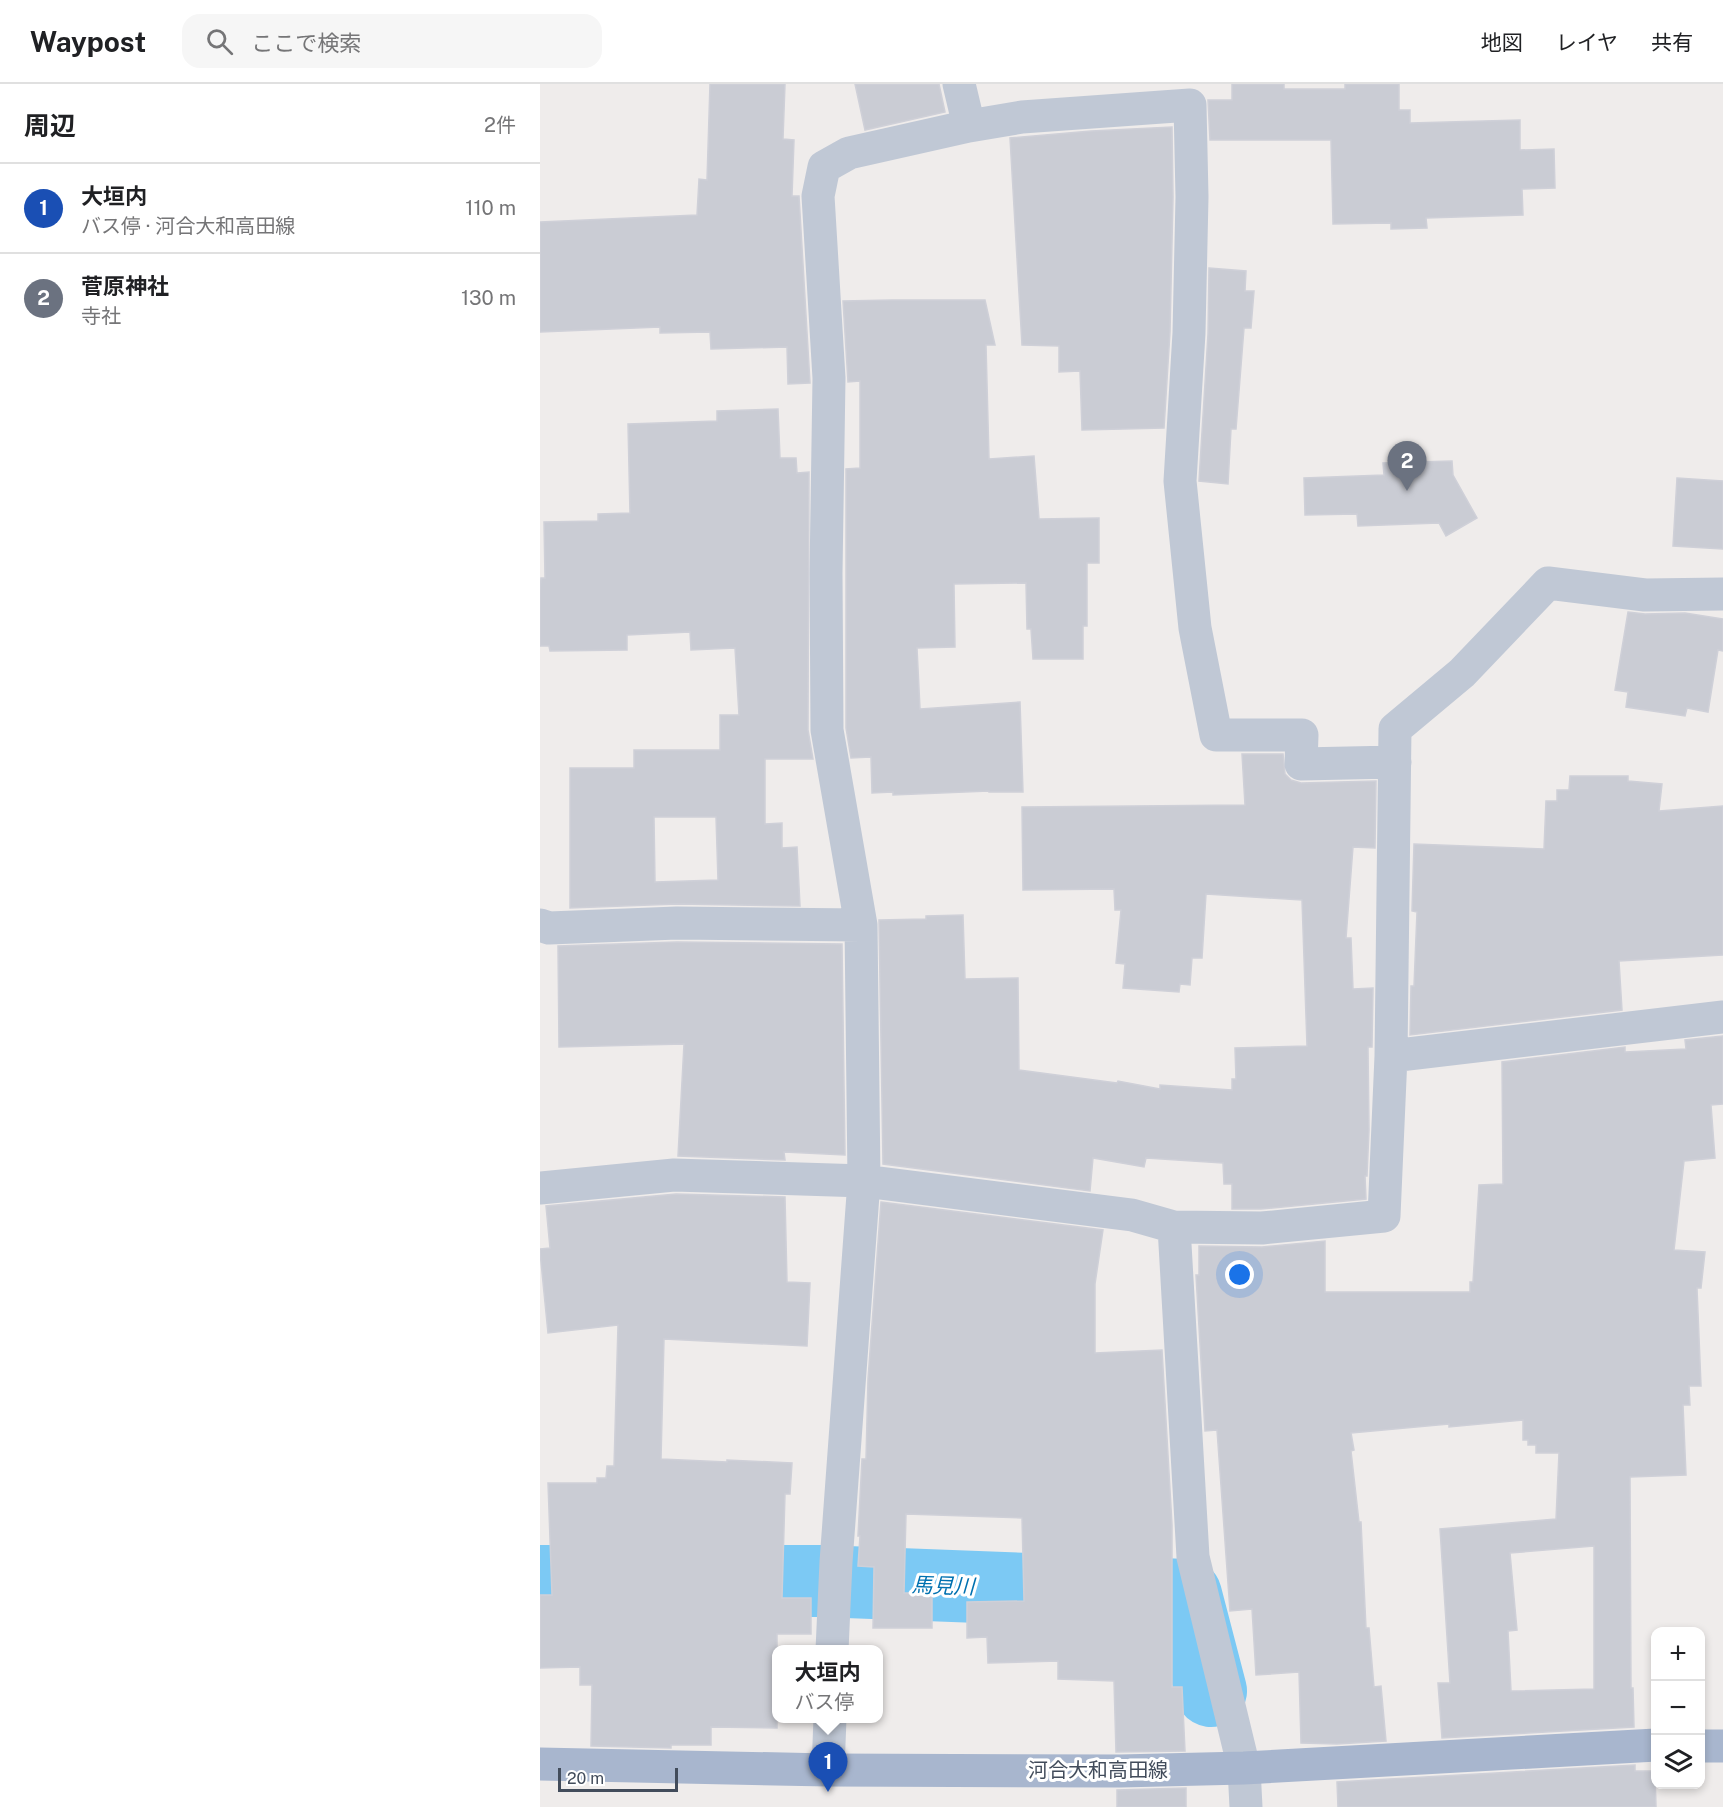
<!DOCTYPE html>
<html lang="ja">
<meta charset="utf-8">
<style>
body{margin:0;font-family:"Public Sans","Noto Sans JP",sans-serif;background:#f6f6f6;color:#202124}
.controls{position:absolute;right:18px;bottom:18px;display:grid;overflow:hidden;border-radius:12px;box-shadow:0 3px 9px #0003}
.controls button{width:54px;height:54px;display:grid;place-items:center;padding:0;border:0;border-bottom:2px solid #e0e0e0;background:#fff;color:#202124;font:30px sans-serif}
.scale{position:absolute;left:18px;bottom:15px;width:120px;box-sizing:border-box;padding-left:6px;border:3px solid #424c5b;border-top:0;font-size:16px;line-height:21px;white-space:nowrap;color:#424c5b;-webkit-text-stroke:4px #fff;paint-order:stroke}
.you{position:absolute;left:700px;top:1191px;width:21px;height:21px;margin:-15px;border:4px solid #fff;border-radius:50%;background:#1a73e8;box-shadow:0 0 0 9px #1a73e833}
.badge{display:grid;place-items:center;width:39px;height:39px;border-radius:50%;background:#0b8043;color:#fff;font-size:20px;font-weight:700}
.pin{position:absolute;translate:-50% -50px;filter:drop-shadow(0 2px 3px #0008)}
.pin::after{content:'';position:absolute;top:32px;width:21px;height:18px;background:inherit;clip-path:polygon(0 0,100% 0,50% 100%)}
.popup{position:absolute;left:232px;top:1561px;width:111px;height:78px;box-sizing:border-box;display:grid;place-content:center;border-radius:12px;background:#fff;filter:drop-shadow(0 2px 4px #0005);font-size:20px;white-space:nowrap;color:#757577}
.popup b{font-size:22px;color:#202124}
.popup::after{content:'';position:absolute;left:50%;top:100%;margin-left:-12px;border:12px solid transparent;border-top-color:#fff}
.list{margin:0;padding:0;list-style:none}
h2{display:flex;justify-content:space-between;align-items:center;height:78px;margin:0;padding:0 24px;font-size:26px}
h2 small{font-size:20px;font-weight:400;color:#757577}
.list li{display:grid;grid-template-columns:39px 1fr auto;gap:18px;align-items:center;box-sizing:border-box;height:90px;padding:0 24px;border-top:2px solid #e0e0e0}
.list b{display:block;font-size:22px;white-space:nowrap}
.list p{margin:0;font-size:20px;white-space:nowrap;color:#757577}
.list em{font-size:20px;font-style:normal;color:#757577}
.icon{flex:none;width:33px;height:33px;fill:none;stroke:currentColor;stroke-width:2;stroke-linecap:round;stroke-linejoin:round}
.map{position:relative;flex:none;width:1183px;height:1723px;overflow:hidden}
header{display:flex;align-items:center;gap:36px;box-sizing:border-box;height:84px;padding:0 30px;background:#fff;border-bottom:2px solid #e0e0e0}
header strong{font-size:28px}
nav{display:flex;gap:33px;margin-inline-start:auto;font-size:21px}
.search{width:420px;height:54px;background:#f6f6f6;display:flex;align-items:center;gap:15px;box-sizing:border-box;padding:0 21px;border-radius:18px;color:#757577;font-size:22px}
main{display:flex}
aside{flex:1;background:#fff}
.map>svg:first-child{display:block}
.lines{fill:none;stroke-linecap:round;stroke-linejoin:round}
.river{stroke:#7cc9f4;stroke-width:72}
.building{fill:#caccd4;stroke:#cfd0d8;stroke-width:1.5;fill-rule:evenodd}
.minor{stroke:#c0c8d5;stroke-width:33}
.major{stroke:#a8b6ce;stroke-width:33}
.labels{text-anchor:middle;stroke-width:6;stroke-linejoin:round;paint-order:stroke}
.street-label{font-size:20px;fill:#424c5b;stroke:#fff}
.water-label{font-size:21px;font-style:italic;fill:#0071b0;stroke:#fff}
</style>
<header>
<strong>Waypost</strong>
<div class="search"><svg class="icon" aria-label="search" viewBox="0 0 24 24"><circle cx="10" cy="10" r="6"/><path d="M15 15l6 6"/></svg>ここで検索</div>
<nav><a>地図</a><a>レイヤ</a><a>共有</a></nav>
</header>
<main>
<aside>
<h2>周辺<small>2件</small></h2>
<ul class="list">
<li><span class="badge" style="background:#1a4fb4">1</span><div><b>大垣内</b><p>バス停 · 河合大和高田線</p></div><em>110 m</em></li>
<li><span class="badge" style="background:#6b7280">2</span><div><b>菅原神社</b><p>寺社</p></div><em>130 m</em></li>
</ul>
</aside>
<div class="map">
<svg width="1183" height="1723" viewBox="0 0 1183 1723">
<rect width="100%" height="100%" fill="#efeceb"/>
<g class="lines">
<path class="river" d="M0,1497H280L646,1511L671,1607"/>
</g>
<path class="building" d="M170,0H245L243,55L254,56L252,112H259L270,299L248,300L247,263L171,265L170,248L120,249V243L0,248V138L157,131L159,95L167,96Z
M315,0H399L405,28L325,46Z
M692,0H744V5H805V0H859V26H870V39L980,36V66L1014,65L1015,104L982,105L983,131L886,134L887,144L851,145V139L793,140L791,56H670L668,16H692Z
M632,43L633,113L630,248L624,344L542,346L540,287L519,288V262L482,261L470,54L551,47Z
M669,184L706,187L705,207H714L711,244H704L696,345H691L688,400L659,397L668,250Z
M352,216H445L455,261H446L449,375L494,372L499,435L559,434V479H547V542H543V575H493L491,545H487L486,499L414,500L415,563L377,564L380,625L480,618L483,708H449V707L353,711V708L332,709L331,673L311,674L306,644V385L320,384V297L308,298L303,217Z
M238,325L240,374H256L257,389L269,388L268,646L273,675H225V740L242,739V764L257,763L260,822L137,820L30,824V684H94V666H180V631H199L195,564L151,566L150,548L87,551V566L10,567L9,562H0V506L1,494H5L4,438L58,437V430L90,429L88,340L177,337V327ZM114,733H176L178,796L115,798Z
M912,377L913,391L937,434L906,452L899,439L818,442L817,430L765,431L764,394L844,391L843,379Z
M1137,394L1183,397V465L1133,462Z
M1088,528L1105,530L1145,529L1183,535V567L1178,566L1168,628L1147,624L1145,632L1086,623L1088,608L1075,606Z
M702,670H743L745,690L751,696L761,699L836,697L835,764L813,763L806,854H811L813,905L833,904L832,963H828L829,1046L827,1092H825L826,1115L721,1125H692V1100H684L683,1079L606,1074L604,1083L553,1074L550,1107L343,1080L339,836L386,835V832L423,831L425,895L478,894L479,986L577,999L578,997L620,1005V1001L692,1006V995H696L695,964L767,962L762,816L666,810L662,874H652L650,901L640,900L639,908L583,904L585,880L576,879L581,826H575L574,805L483,806L482,723L705,721Z
M1030,692H1088V697L1122,700L1119,727L1183,722V871L1079,877L1082,926L870,951L871,902H874L877,828L872,827L874,760L1004,765L1006,717H1017V706H1029Z
M137,858L302,860L305,1071L244,1068L245,1076L138,1072L144,960L19,963L18,862Z
M1183,952V1020L1171,1021L1175,1074L1144,1077L1134,1166L1165,1168L1161,1204H1157L1161,1302H1149L1150,1321H1143L1146,1391L1090,1393L1091,1604H1093L1094,1643L902,1654L898,1599H910L900,1445L1016,1435L1019,1369H996V1361H988V1356H983V1336L909,1343V1340L811,1349L814,1366L811,1367L819,1438H821L826,1544H829L834,1603L841,1602L846,1657L797,1660L761,1659L759,1588L716,1591L712,1525L690,1527L677,1346L665,1347L656,1191H659V1162L722,1163L785,1157V1208H930V1198H933L939,1101L963,1100L962,978L1085,963V968L1146,965L1145,956ZM1054,1462V1605L971,1607L968,1547L977,1546L970,1469Z
M136,1110L245,1113L247,1198L270,1199L267,1262L124,1255L121,1375L187,1378V1376L252,1379L250,1410H245L242,1514H271V1550H237V1644L171,1643V1661H131V1664L51,1662L52,1601H40V1583L0,1584V1511H12L8,1399H57V1394H66L67,1382H74L78,1241L8,1249L0,1168V1165L10,1164L6,1122Z
M341,1118L563,1146L555,1200V1269L622,1266L632,1441V1603H642L645,1667L576,1668L574,1597L518,1595V1577L448,1579L447,1553L427,1554V1518L484,1517L482,1434L366,1430L364,1509H392V1544H333L334,1483L318,1482L320,1452H318L322,1375H326L328,1295Z
M1095,1681V1687H1115L1116,1723H798L797,1698Z
M646,1704V1723H577V1706Z"/>
<g class="lines">
<path class="minor" d="M419,0L429,42
M0,841L9,844L137,839L321,841
M851,972L855,645L922,589L1008,499L1105,511L1183,510
M0,1104L134,1091L324,1097L592,1131L634,1143L722,1144L844,1132L851,972L1183,933
M634,1143L653,1473L704,1684L706,1723
M292,1566L296,1478L324,1097L321,841L287,646L286,489L289,294L278,112L284,83L309,69L429,42L482,33L650,21L652,113L649,249L640,397L655,544L676,651H762L761,680L855,678
M288,1686L290,1634"/>
<path class="major" d="M1160,1662H1183
M0,1680L288,1686L580,1687L704,1684L1116,1661"/>
</g>
<g class="labels">
<g class="street-label">
<text x="558" y="1693">河合大和高田線</text>
</g>
<g class="water-label">
<text transform="translate(403 1502) rotate(2)" y="7">馬見川</text>
</g>
</g>
</svg>
<div class="controls">
<button>+</button>
<button>−</button>
<button><svg class="icon" aria-label="layers" viewBox="0 0 24 24"><path d="M12 4l9 5-9 5-9-5zM3 14l9 5 9-5"/></svg></button>
</div>
<div class="scale">20 m</div>
<div class="you"></div>
<div class="pin badge" style="left:288px;top:1708px;background:#1a4fb4">1</div>
<div class="popup"><b>大垣内</b>バス停</div>
<div class="pin badge" style="left:867px;top:407px;background:#6b7280">2</div>
</div>
</main>
